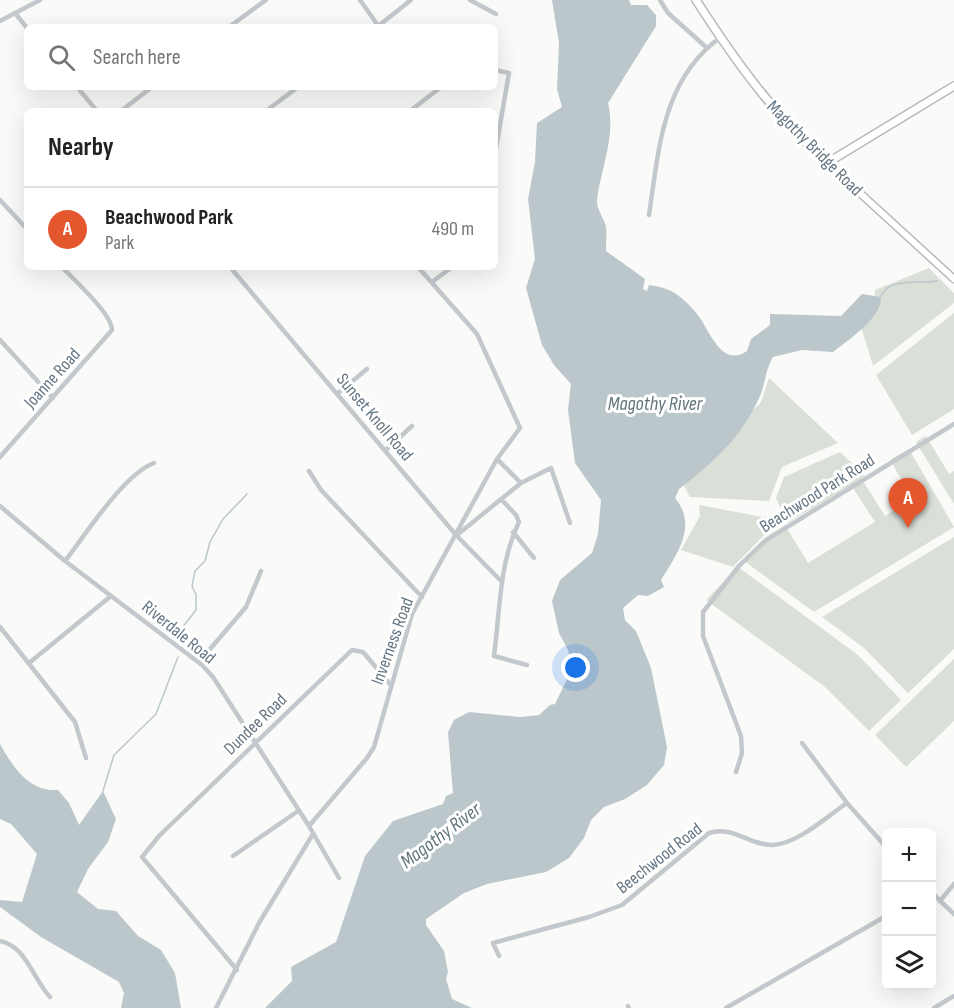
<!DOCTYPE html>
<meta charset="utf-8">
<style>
body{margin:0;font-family:"Sofia Sans Condensed",sans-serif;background:#f2f2f2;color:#222}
.controls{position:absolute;right:18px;bottom:18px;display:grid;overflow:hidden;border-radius:9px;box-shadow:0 6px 24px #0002}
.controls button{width:54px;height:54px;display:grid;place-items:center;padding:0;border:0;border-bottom:2px solid #e0e0e0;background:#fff;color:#222;font:30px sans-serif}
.you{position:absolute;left:576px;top:668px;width:21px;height:21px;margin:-15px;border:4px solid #fff;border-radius:50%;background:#1a73e8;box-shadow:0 0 0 9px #1a73e833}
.badge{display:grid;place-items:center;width:39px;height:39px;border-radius:50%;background:#e4572e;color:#fff;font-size:20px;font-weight:700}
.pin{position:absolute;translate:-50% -50px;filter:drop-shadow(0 2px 3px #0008)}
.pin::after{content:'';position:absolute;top:32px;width:21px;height:18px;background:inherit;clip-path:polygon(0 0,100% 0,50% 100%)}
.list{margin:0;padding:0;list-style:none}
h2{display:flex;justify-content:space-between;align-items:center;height:78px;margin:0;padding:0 24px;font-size:26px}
h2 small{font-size:20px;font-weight:400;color:#767676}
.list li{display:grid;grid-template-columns:39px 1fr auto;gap:18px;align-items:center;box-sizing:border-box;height:84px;padding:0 24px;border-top:2px solid #e0e0e0}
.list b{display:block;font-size:22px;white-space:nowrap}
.list p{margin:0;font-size:20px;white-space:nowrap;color:#767676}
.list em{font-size:20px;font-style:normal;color:#767676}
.icon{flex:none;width:33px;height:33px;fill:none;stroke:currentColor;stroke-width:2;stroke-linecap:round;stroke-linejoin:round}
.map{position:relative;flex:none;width:954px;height:1008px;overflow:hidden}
.search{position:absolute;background:#fff;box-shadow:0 6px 24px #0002;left:24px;top:24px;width:474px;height:66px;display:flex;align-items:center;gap:15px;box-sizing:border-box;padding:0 21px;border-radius:9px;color:#767676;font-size:22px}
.panel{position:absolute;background:#fff;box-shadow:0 6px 24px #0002;left:24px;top:108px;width:474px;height:162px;border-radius:9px}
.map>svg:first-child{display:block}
.green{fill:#dadfd7}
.water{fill:#bbc7cb}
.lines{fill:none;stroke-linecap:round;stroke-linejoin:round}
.stream{stroke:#bbc7cb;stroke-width:1.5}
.secondary-casing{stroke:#b3babf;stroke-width:9}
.primary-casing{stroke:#b5babe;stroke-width:10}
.minor{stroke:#c3c8cc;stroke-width:4.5}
.secondary{stroke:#fff;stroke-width:6}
.primary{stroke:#fff;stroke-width:7}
.labels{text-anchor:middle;stroke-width:6;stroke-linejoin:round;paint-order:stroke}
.street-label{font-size:18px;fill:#657683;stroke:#fff}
.water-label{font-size:20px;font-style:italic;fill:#60757c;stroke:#fff}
</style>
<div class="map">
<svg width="954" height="1008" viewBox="0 0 954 1008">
<rect width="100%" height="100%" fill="#fafaf8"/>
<path class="green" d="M929,268L954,293V303L873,366L859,320L874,312L875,290Z
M954,313V409L912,435L876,375Z
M769,378L838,443L782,467L769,501L690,497L683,484L761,402Z
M926,436L949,474L954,471V504L916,442Z
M909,449L954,527L814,612L744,561L785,525L808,563L875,522L851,485L787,523L776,498L784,477L840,452L865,476L861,478L885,516L913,499L890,460Z
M699,505L779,520L733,567L681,550L700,516Z
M954,537V649L908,693L864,648L822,617Z
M738,567L858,655L901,700L869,731L825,687L706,600Z
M954,659V721L906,767L875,735Z"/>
<path class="water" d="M552,0H629L631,5H647L656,15V26L608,103C616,137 601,167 597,200C596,209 604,218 606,227C607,235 606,243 606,251L645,279L643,289L647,291L649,285C661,287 671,289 680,297C687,302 695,311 700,318C710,333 723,368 747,351L751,339L770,325V314L841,316L862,294L881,297C882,318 848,340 833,352L802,350L773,357C764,373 766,382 760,396C742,437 714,462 679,489L675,498C698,525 677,555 661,580L664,587L648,596L638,595L623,608L625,620L636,631L651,668L667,747L664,765L647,785L625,799L604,807L591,820L584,838L569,858L546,872L487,884L464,893L426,919V925L444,951L448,972L446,979L452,999L472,1008H265L292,981L291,967L336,942L365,856L393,821L443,804L446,796L453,793L448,732L454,720L469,712L520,717L539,715L550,705L555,704L572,669L568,650L559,633L552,601L560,580L592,553L598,534L601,500L575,463L568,410L571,384L554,365L542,345L526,288L535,259L528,199L535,162L537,123L562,107L557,89L559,43Z
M0,744C13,767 29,792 58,790L69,803L79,825L103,791L116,819L108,842L88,869L77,892L98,909L116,911L138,936L161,950L175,973L181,1008H121L124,993L119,982L41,937L0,907V900L22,902L37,854L11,824L0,819Z"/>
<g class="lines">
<path class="stream" d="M881,296C888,277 921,284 937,281
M180,637L182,628L196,610V595L192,586L195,571L205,561L210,542L223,519L247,494
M103,791L114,755L156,714L178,657"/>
<g class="secondary-casing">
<path id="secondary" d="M827,163L954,279"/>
</g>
<g class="primary-casing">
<path id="primary" d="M696,0C736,62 772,112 827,163L954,86"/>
</g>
<path class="minor" d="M360,0L379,27
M470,0L496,14
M660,0L668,13L706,47
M15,13L27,28
M0,21L40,0
M229,27L266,0
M377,27L411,0
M495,70L509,73L495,154
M77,87L97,111
M121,111L152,87
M266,111L298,87
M410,111L441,87
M0,200L27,229
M649,215C659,149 662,79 721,37
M230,267L456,535L502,582
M418,267L477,334L520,428L497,459L521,483
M432,282L452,267
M0,340L53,398
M337,394L367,369
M386,450L412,426
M0,457L112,330C112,314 74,280 62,267
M309,471L321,490L422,597
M502,500L516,515L519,522C499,563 500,612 494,656L527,665
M0,506L65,561L202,665L213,677L309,826L339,878
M513,532L534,558
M457,535L521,483L551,468L570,523
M65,561C86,534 124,474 154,463
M0,627L75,722L86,758
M199,662L246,607L261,571
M29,663L111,596
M802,743L847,803L886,847
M736,772L742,753L741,736L703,636V612L739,566L766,540L954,424
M309,826L367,758L374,747L412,614L497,459
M233,856L298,811
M932,893L954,914
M940,901L954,884
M0,941C26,946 33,979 50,997
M499,956L493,943L589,917L622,905L709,833C732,825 751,846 773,845C799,843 826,817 847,803
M237,970L142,857L160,835L352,650L363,652L390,684
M628,1006L629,1008
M216,1008L259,923L313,834
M726,1008L886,916
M934,1008L954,996"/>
<use href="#secondary" class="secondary"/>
<use href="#primary" class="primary"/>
</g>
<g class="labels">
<g class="street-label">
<text transform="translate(815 148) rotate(45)" y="6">Magothy Bridge Road</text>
<text transform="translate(52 378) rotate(-48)" y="6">Joanne Road</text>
<text transform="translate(375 417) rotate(50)" y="6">Sunset Knoll Road</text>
<text transform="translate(817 493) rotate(-32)" y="6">Beachwood Park Road</text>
<text transform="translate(179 632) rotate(39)" y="6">Riverdale Road</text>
<text transform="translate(392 641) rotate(-70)" y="6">Inverness Road</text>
<text transform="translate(255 724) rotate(-44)" y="6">Dundee Road</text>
<text transform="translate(659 858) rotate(-38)" y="6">Beechwood Road</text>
</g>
<g class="water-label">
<text x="655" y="410">Magothy River</text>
<text transform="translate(440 835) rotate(-37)" y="7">Magothy River</text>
</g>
</g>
</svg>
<div class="controls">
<button>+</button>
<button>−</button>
<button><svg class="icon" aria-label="layers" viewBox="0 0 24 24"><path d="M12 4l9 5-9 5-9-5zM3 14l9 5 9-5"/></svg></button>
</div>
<div class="you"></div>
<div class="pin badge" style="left:908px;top:528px">A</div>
<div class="search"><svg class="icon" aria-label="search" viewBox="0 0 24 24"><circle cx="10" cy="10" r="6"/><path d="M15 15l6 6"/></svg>Search here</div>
<section class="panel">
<h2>Nearby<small></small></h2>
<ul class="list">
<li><span class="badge">A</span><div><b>Beachwood Park</b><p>Park</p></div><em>490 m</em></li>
</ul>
</section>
</div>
